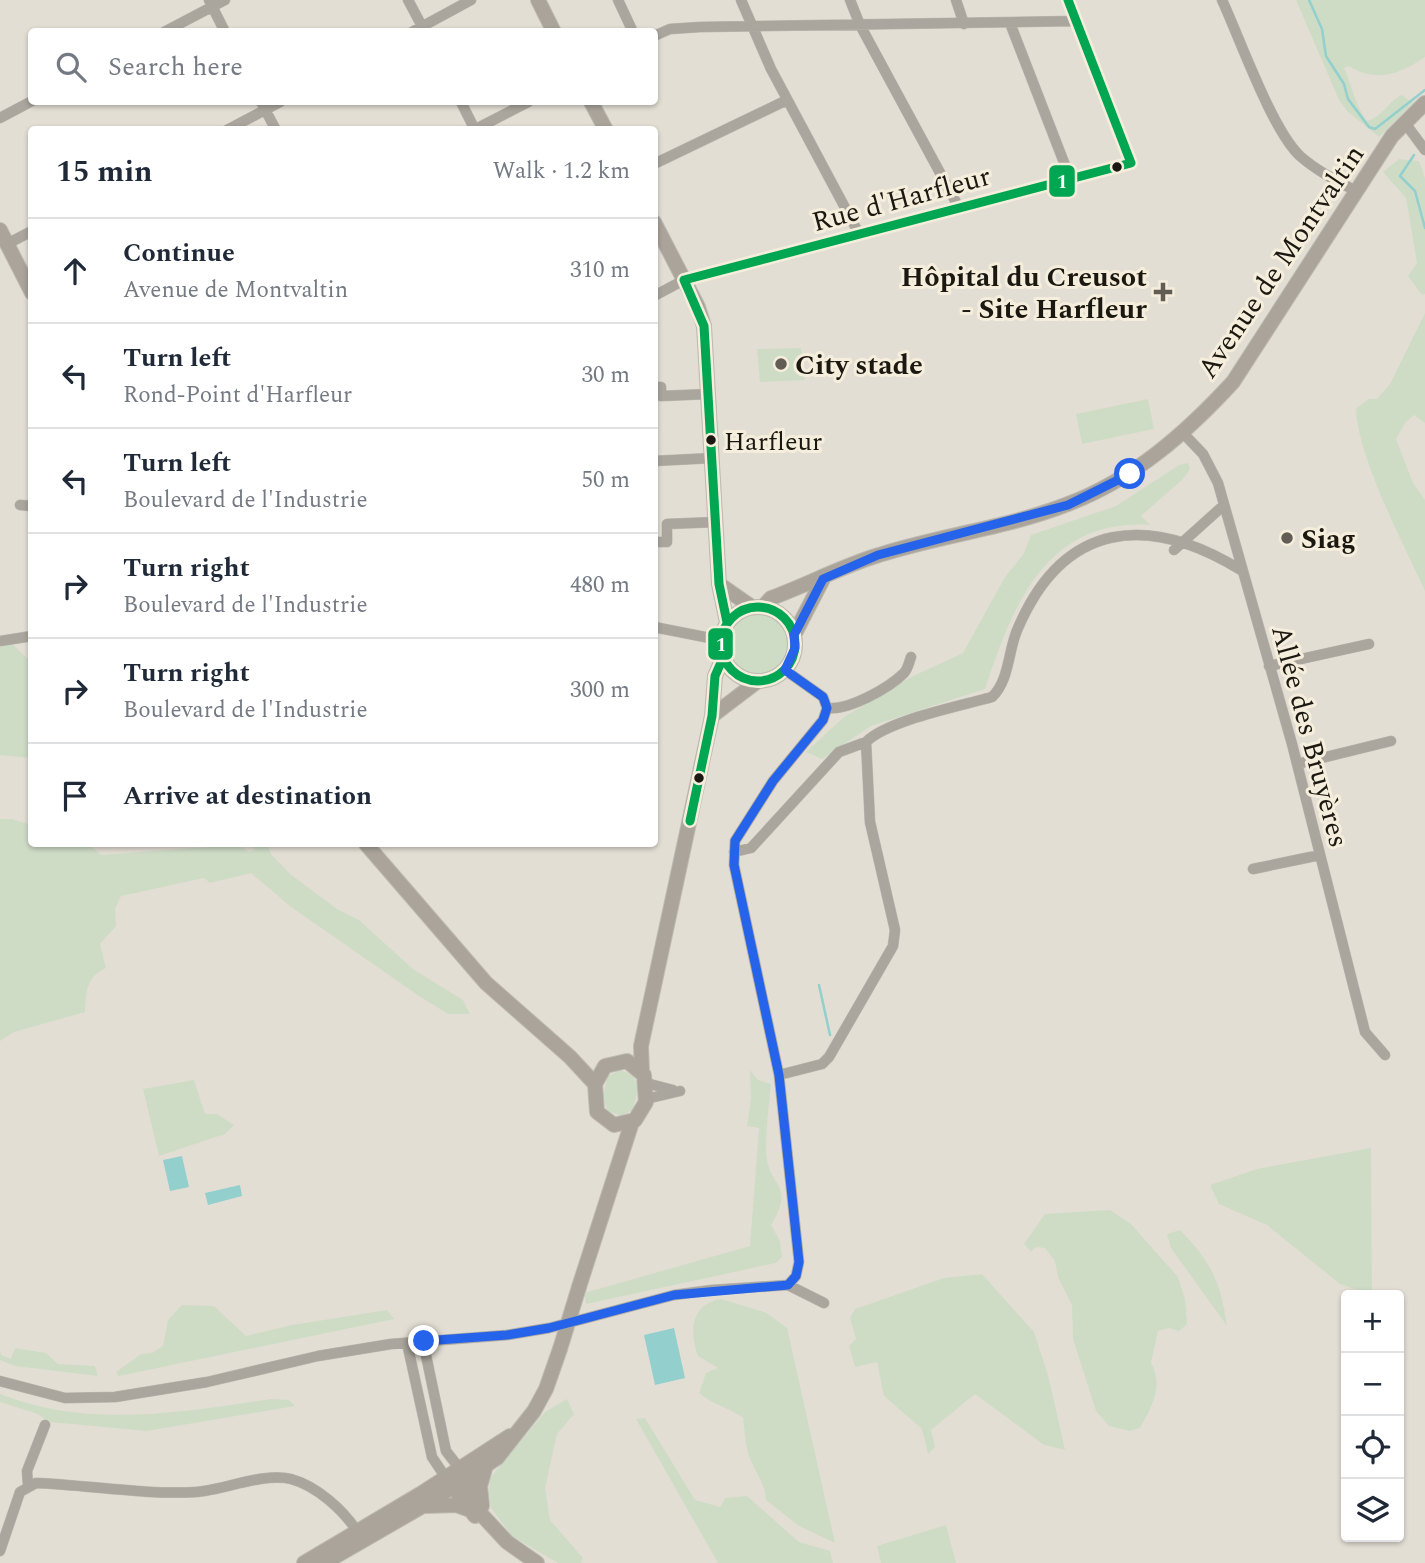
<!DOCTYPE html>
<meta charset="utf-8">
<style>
body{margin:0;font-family:Spectral,serif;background:#f6f6f7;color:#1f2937}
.controls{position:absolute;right:21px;bottom:21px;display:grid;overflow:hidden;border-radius:7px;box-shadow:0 2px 5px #0004}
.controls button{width:63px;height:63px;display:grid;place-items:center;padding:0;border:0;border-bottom:2px solid #e0e1e3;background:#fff;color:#1f2937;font:35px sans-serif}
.stop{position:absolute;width:21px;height:21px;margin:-16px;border:5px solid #2563eb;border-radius:50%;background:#fff}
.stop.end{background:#2563eb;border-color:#fff;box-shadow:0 2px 7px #0008}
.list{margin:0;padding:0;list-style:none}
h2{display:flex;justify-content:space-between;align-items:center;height:91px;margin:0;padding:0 28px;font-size:30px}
h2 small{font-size:23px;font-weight:400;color:#747a83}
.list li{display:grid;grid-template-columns:46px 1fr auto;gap:21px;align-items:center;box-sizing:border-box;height:105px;padding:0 28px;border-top:2px solid #e0e1e3}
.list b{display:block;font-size:26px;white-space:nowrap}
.list p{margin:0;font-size:23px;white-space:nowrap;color:#747a83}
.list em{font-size:23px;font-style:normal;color:#747a83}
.icon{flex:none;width:38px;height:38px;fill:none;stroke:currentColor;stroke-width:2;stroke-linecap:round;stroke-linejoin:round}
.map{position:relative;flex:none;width:1425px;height:1563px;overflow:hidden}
.search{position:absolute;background:#fff;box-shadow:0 2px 5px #0004;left:28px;top:28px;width:630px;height:77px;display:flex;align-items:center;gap:18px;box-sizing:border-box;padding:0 24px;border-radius:7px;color:#747a83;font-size:26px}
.panel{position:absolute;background:#fff;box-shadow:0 2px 5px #0004;left:28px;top:126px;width:630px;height:721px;border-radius:7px}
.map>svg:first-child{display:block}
.green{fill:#cedcc6}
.water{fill:#92cfcd}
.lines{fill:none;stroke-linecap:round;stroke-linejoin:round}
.stream{stroke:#92cfcd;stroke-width:2.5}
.street-casing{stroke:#bdbab3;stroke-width:11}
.secondary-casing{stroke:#bdbab3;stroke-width:16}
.street{stroke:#aba69d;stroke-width:10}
.secondary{stroke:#aaa49a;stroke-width:14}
.secondary-bridge-casing{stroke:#bdbab3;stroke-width:16;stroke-linecap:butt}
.secondary-bridge{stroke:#aaa49a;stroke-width:14}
.bus-1-casing{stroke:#f6eedc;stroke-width:14}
.bus-1{stroke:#00a651;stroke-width:9}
.route{stroke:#2563eb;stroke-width:9}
.bus-dot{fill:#1b1811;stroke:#f6eedc;stroke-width:2.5}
.poi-dot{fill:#615d55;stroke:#f6eedc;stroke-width:2.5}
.labels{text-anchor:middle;stroke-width:6;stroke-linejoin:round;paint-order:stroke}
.bus-label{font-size:26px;fill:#1b1811;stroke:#f6eedc;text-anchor:start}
.street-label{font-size:28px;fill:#1b1811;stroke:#f6eedc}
.poi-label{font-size:28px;font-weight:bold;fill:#1b1811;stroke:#f6eedc;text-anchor:start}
.line-badge{stroke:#f6eedc;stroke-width:2.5}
.badge-label{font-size:19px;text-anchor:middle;font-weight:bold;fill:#fff}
</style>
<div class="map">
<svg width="1425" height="1563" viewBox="0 0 1425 1563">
<rect width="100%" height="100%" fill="#e3ded4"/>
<path class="green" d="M1296,0H1425V57C1401,74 1375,83 1349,66L1344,68C1353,87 1354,104 1367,121C1383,117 1389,100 1402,95L1413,103L1379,137L1348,112L1339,100Z
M1399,159L1419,161L1425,178V294L1422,295L1408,276L1417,263L1406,198L1383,172Z
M1425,313V423L1414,415L1405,423L1396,439L1413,483L1425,500V591C1404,545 1357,456 1356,408L1369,399H1377L1390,384Z
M801,348L805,380L760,382L757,349Z
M1148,399L1154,429L1082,444L1076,414Z
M1188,463L1190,469L1183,479L1141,516L1150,525C1046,518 1012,607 985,689L871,726L822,759L806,752L844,717L911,677L963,653L1005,577L1023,555L1031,535L1116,506L1179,465Z
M728 644a30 30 0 1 1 60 0a30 30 0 1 1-60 0Z
M12,644L31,662L30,758L0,755V647Z
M0,819H12L31,825L32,844H89L101,855L209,847C222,839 238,843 249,852L255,850L251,844H267L271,854L290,874L337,909L359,920L413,969L463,1000L470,1014H448L419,996L291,907L251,873L210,883L204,878L121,896L115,909L116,926L100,944L106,968C86,977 86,992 85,1012L14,1032L0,1041Z
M620,1070L633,1075L638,1088L633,1110L621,1116L608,1111L603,1098L607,1077Z
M750,1070L758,1080L771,1084C769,1105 766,1128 766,1150C767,1189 797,1182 771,1225L780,1241L782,1257L776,1263L586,1304L584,1293L750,1246L759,1128L747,1126L751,1099Z
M194,1080L205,1114H217L234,1125L225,1134L159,1156L143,1089Z
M1371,1148L1372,1295L1340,1284L1267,1225L1219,1204L1210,1185L1257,1169Z
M1110,1210L1131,1224L1178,1277L1185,1299L1187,1324L1179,1331L1169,1328L1158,1331L1151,1363C1164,1385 1152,1407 1140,1428L1130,1431L1109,1426L1096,1411L1073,1339L1072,1305L1058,1277L1055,1261L1045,1248L1036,1247L1031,1252L1024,1244L1045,1214Z
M1180,1230C1211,1261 1221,1283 1227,1326L1171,1248L1167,1234Z
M982,1274L1034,1332L1048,1375L1065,1450L1044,1445L975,1394L931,1430L935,1447L928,1454L922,1429L884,1396L877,1362L855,1367L849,1346L856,1339L850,1318L855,1309L944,1278Z
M721,1299L767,1313L787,1328L835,1543L799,1526L766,1500C765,1484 758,1477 752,1463C745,1449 745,1433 743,1418C729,1407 713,1405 699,1393L706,1373L718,1368L698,1356C689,1331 691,1304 721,1299Z
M182,1305L214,1306L246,1336L292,1325L387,1310L394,1319L119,1376L116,1372L141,1354L152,1353L163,1346L168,1320Z
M15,1348L46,1353L58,1364L95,1366L98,1376L15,1366L0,1360V1349L1,1355L11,1359Z
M0,1394C87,1429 182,1412 271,1399L289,1400L295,1406L147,1431L49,1422L38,1414L0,1402Z
M567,1399L574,1414L557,1434L545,1488L550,1520L583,1558L581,1563H558L512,1536L491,1508L489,1493L490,1478L545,1412Z
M645,1418L695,1500L720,1507L725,1498L747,1496L799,1542L830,1551L833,1563H718L636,1419Z
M946,1525L956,1563H881L877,1546Z"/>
<path class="water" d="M182,1156L189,1187L170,1191L163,1160Z
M240,1185L242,1196L208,1205L205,1193Z
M674,1328L685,1378L655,1385L644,1335Z"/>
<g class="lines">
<path class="stream" d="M1309,0L1322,29L1326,56L1344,84L1348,99L1369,127L1375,129L1425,90
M1414,155L1400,176L1415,191L1425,228
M819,985L830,1035"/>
<g class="street-casing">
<path id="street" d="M209,0L225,32
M408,0L424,30
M618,0L633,32
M741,0L771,69L858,232
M850,0L860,25L958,206
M956,0L964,24
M1222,0C1240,39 1272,130 1300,156C1317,171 1337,181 1356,191
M1010,23L1070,178
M164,32L225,0
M412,32L471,0
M654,36L670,29L700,27L1076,21
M261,102L276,130
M461,102L475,130
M0,118L32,101
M1405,123L1425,150
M227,130L280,102
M474,130L528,102
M654,164L787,100
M7,244L32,231
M654,296L684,280L1131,163L1068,0
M654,387H661V396L709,394
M1182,432L1203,454L1218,483L1292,744L1365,1032L1385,1055
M654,461L713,458
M20,505L32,506
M654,542H667V524L716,522
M1174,550L1224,505
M654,627L720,640
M0,641L32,636
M1269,666L1369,644
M785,670L823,697L827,708L823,720L773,781L735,841L734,865L779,1075L799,1262L796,1276L788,1285
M827,708C848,711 889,688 904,673C908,669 909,662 911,657
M1297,764L1391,741
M734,852L751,848L839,752L866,742
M1253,869L1320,855
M779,1075L822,1064L829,1057L893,946L895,930L870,822L866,742C888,720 961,706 992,697C1010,680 1008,649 1018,628C1064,521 1148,513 1241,570
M646,1083L673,1090
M646,1099L680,1091
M423,1341L446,1451L460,1469
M407,1343L432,1457L446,1478
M0,1381L65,1398L115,1397L207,1382L318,1356L391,1344L507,1335L549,1328L674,1295L712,1290L788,1285L824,1303
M28,1485L27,1471L45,1425
M0,1551L20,1492L36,1483C89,1485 143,1495 196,1492C224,1490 265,1472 291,1479C317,1486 343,1510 357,1531"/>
</g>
<g class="secondary-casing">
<path id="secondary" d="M538,0L554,32
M591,102L606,130
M654,222L698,307L704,326L719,584L727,622
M0,230L32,293
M719,584L752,607
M721 644a37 37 0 1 1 74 0a37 37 0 1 1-74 0Z
M763,607L771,598C807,585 842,566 879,555C941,535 1007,528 1068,504C1134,479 1186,433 1233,382L1392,136L1425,103
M794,635L823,579
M712,716L758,681
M366,844L486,983L570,1057L595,1084
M627,1061L644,1075L646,1102L635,1120L614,1125L597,1112L595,1084L605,1066Z
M642,1072L641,1046L712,716L715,676L723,658
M579,1287L632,1122
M461,1470L481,1514L507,1542L537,1563
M447,1479L475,1516
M425,1506L456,1505L470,1510
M482,1506L480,1486L486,1465
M304,1563L422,1493L510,1436
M324,1563L428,1503L497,1458L534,1411L546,1389L560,1349"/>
</g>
<use href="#street" class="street"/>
<use href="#secondary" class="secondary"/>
<g class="secondary-bridge-casing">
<path id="secondary-bridge" d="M560,1349L579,1287"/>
</g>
<use href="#secondary-bridge" class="secondary-bridge"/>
<g class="bus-1-casing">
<path id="bus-1" d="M721 644a37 37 0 1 1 74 0a37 37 0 1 1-74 0Z
M727,622L719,584L704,326L684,280L1131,163L1068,0
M690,821L712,716L715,676L723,658"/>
</g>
<use href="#bus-1" class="bus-1"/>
</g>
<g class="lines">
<path class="route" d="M424,1341L507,1335L549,1328L674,1295L788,1285L796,1276L799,1262L779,1075L734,865L735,841L773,781L823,720L827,708L823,697L785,670L795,648L794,635L823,579L878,555L1068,505L1130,474"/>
</g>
<g class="bus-dot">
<circle cx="1117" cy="167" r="6"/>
<circle cx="711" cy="440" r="6"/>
<circle cx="699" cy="778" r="6"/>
</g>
<g class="poi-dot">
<path d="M1159.5 281.5h7v7h7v7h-7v7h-7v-7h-7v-7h7z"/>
<circle cx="781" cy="364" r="7"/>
<circle cx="1287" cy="538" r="7"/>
</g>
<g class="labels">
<g class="bus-label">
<text x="724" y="450">Harfleur</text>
</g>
<g class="street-label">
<text transform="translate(901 198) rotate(-15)" y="10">Rue d'Harfleur</text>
<text transform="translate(1280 261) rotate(-56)" y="10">Avenue de Montvaltin</text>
<text transform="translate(1311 736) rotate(75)" y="10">Allée des Bruyères</text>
</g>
<g class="poi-label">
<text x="1147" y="286" text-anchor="end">Hôpital du Creusot<tspan x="1147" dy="32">- Site Harfleur</tspan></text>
<text x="795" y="374">City stade</text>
<text x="1301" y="548">Siag</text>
</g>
</g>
<g class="line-badge">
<rect x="1048" y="164" width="28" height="34" rx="7" fill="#00a651"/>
<rect x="707" y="627" width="27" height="34" rx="7" fill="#00a651"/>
</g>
<g class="badge-label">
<text x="1062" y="188">1</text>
<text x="721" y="651">1</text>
</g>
</svg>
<div class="controls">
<button>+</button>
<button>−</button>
<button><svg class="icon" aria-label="locate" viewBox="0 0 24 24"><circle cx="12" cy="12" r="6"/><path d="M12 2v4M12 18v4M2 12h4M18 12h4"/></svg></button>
<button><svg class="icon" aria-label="layers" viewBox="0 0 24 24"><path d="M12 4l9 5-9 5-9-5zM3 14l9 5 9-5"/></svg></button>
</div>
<div class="stop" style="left:1130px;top:474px"></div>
<div class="stop end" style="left:424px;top:1341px"></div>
<div class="search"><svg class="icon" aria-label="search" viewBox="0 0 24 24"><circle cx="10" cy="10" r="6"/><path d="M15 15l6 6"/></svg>Search here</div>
<section class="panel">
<h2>15 min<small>Walk · 1.2 km</small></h2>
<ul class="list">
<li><svg class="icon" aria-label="ahead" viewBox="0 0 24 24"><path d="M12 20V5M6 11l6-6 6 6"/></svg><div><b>Continue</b><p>Avenue de Montvaltin</p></div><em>310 m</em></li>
<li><svg class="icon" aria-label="left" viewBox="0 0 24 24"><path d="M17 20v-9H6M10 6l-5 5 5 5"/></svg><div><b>Turn left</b><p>Rond-Point d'Harfleur</p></div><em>30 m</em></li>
<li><svg class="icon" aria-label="left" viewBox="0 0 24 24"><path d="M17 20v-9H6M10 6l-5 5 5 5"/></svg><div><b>Turn left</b><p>Boulevard de l'Industrie</p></div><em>50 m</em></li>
<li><svg class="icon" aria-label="right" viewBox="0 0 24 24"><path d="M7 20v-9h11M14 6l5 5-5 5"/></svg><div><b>Turn right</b><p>Boulevard de l'Industrie</p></div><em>480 m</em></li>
<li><svg class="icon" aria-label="right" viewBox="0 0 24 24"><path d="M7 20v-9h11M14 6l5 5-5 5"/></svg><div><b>Turn right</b><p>Boulevard de l'Industrie</p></div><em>300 m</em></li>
<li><svg class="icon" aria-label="arrive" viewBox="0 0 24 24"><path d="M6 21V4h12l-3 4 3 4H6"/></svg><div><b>Arrive at destination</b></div></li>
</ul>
</section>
</div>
